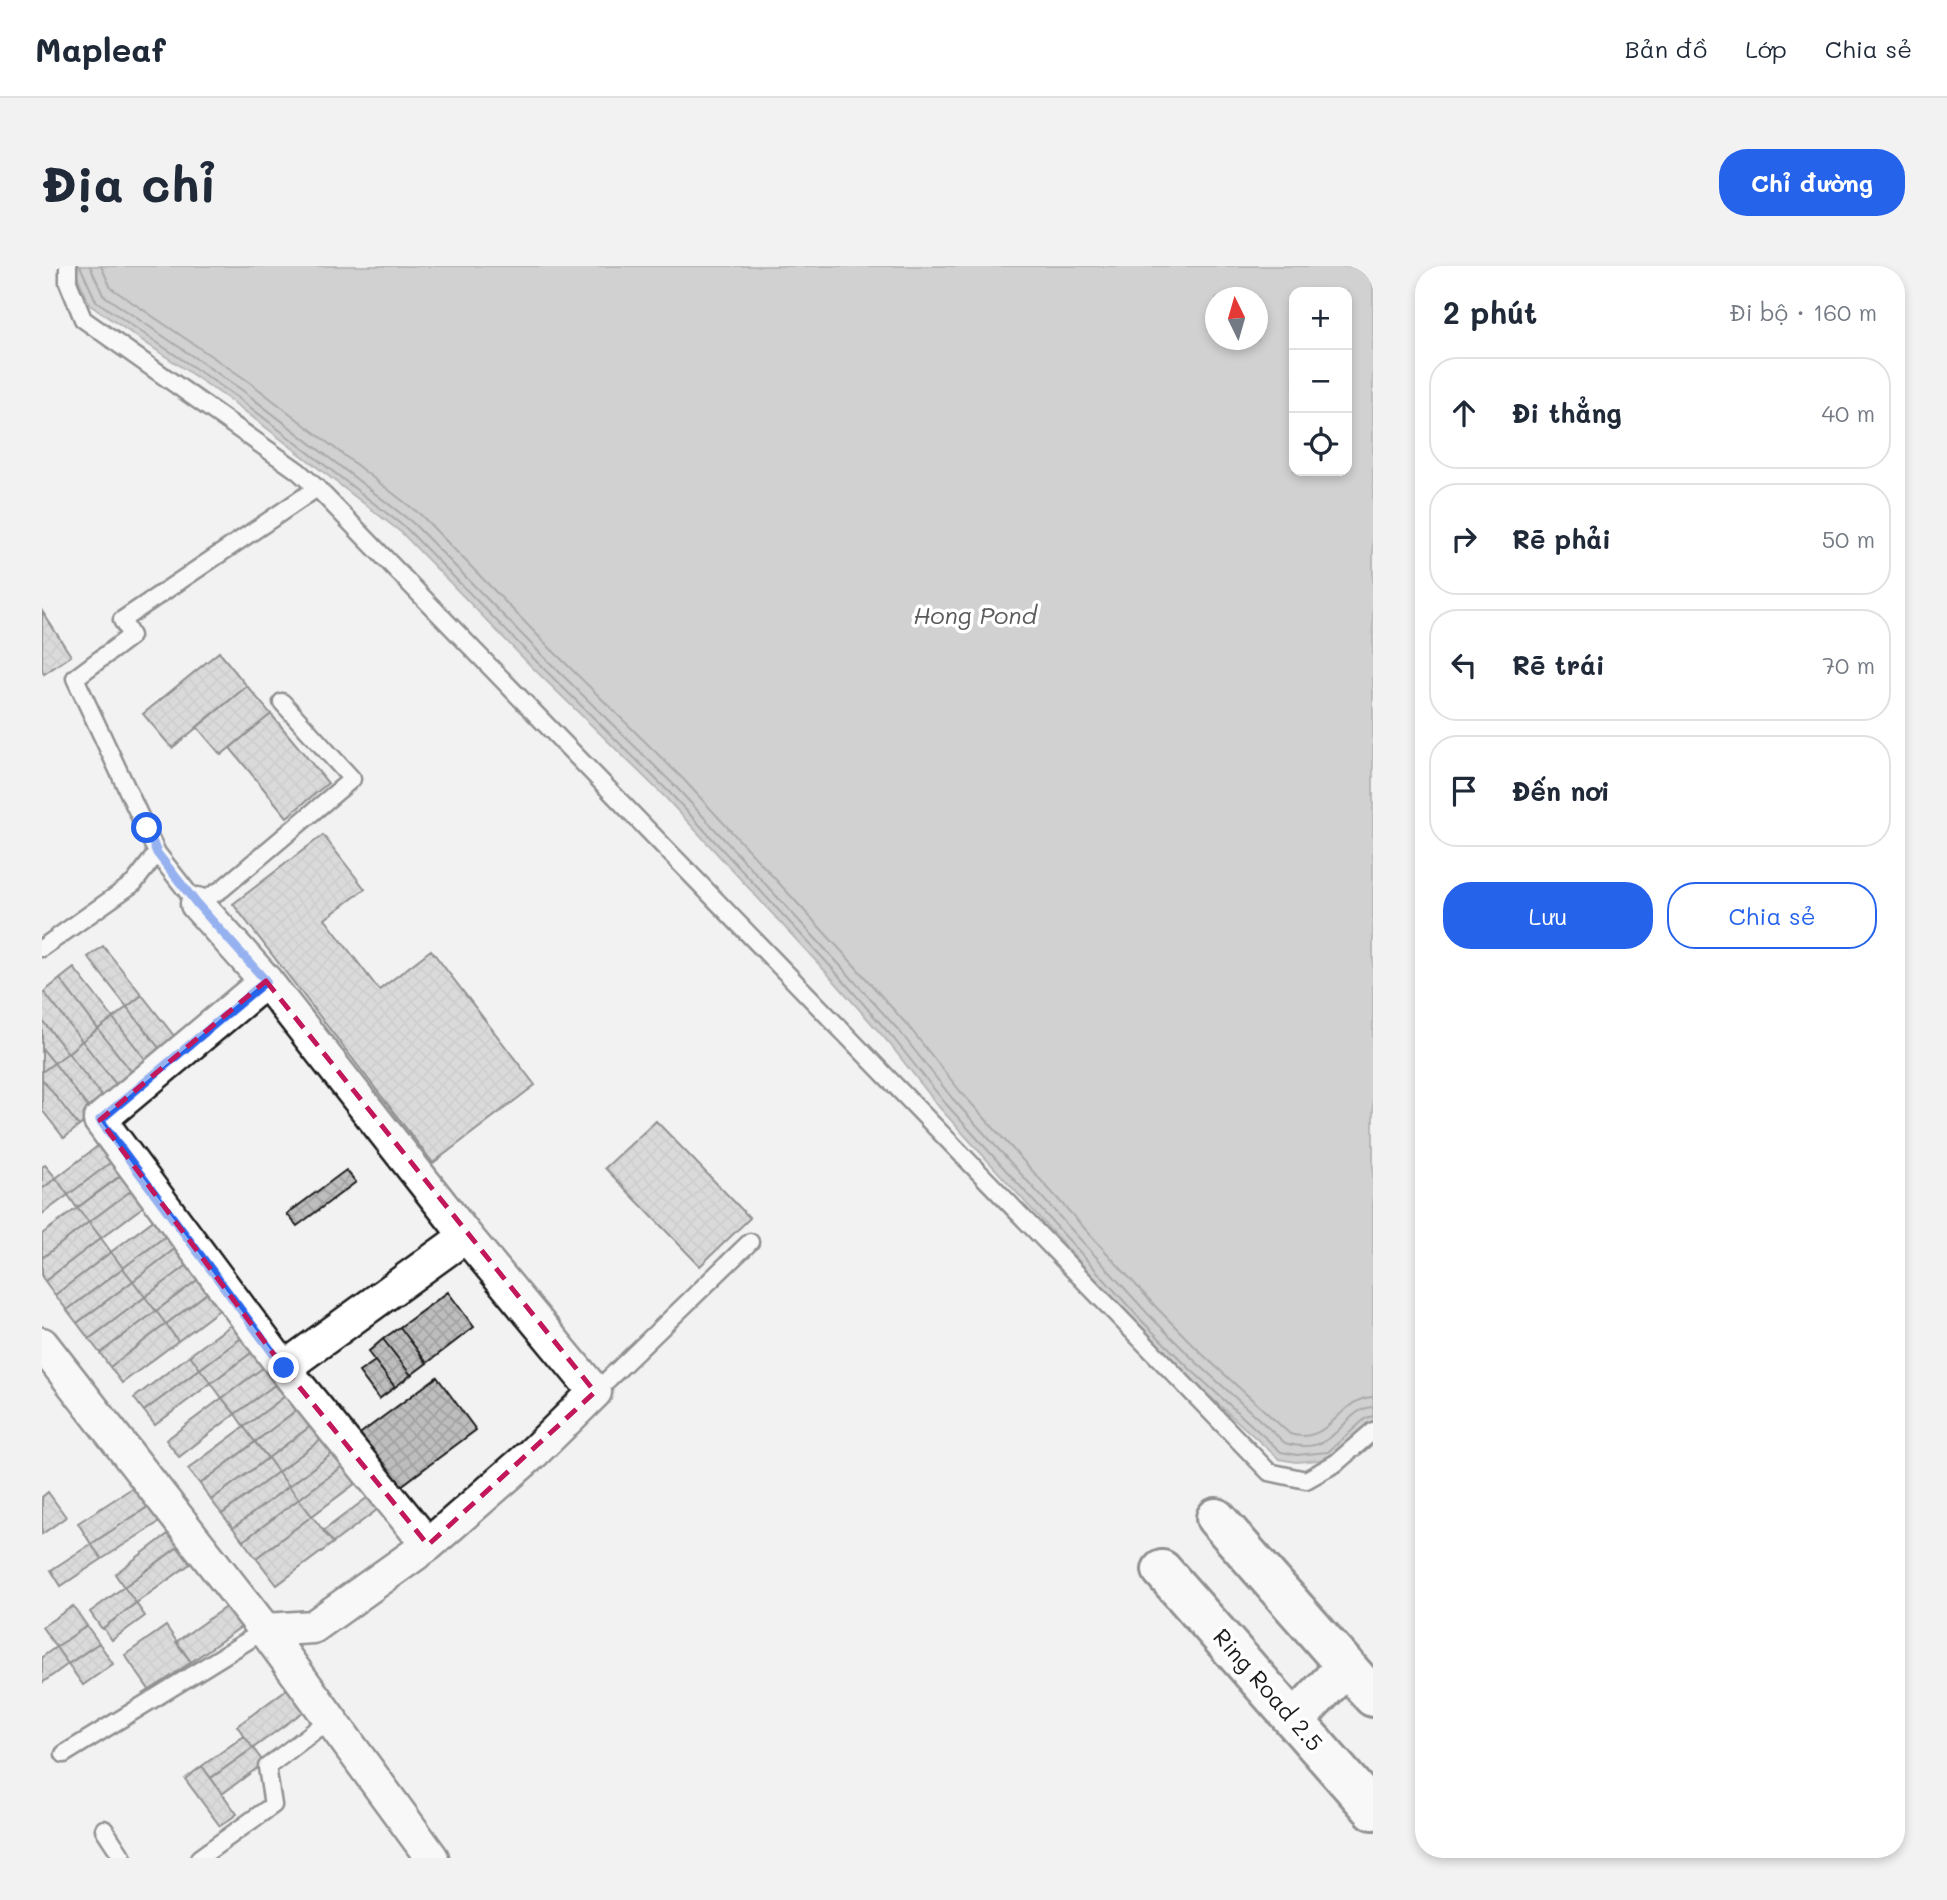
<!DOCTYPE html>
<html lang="vi">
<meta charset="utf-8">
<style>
body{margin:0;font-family:Mali,sans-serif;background:#f2f2f3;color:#1f2937}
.controls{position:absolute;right:21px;top:21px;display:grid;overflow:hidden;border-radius:14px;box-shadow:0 4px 10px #0003}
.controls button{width:63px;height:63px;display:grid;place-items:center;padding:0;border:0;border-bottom:2px solid #e0e1e3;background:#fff;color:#1f2937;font:35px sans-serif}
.compass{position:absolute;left:1163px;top:21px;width:63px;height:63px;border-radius:50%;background:#fff;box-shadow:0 4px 10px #0003;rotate:355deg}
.stop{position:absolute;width:21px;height:21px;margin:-16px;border:5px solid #2563eb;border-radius:50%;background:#fff}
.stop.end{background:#2563eb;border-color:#fff;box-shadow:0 2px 7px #0008}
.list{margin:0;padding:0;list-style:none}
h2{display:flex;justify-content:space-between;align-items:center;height:91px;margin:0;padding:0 28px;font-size:30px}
h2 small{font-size:23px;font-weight:400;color:#747a83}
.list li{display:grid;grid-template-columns:46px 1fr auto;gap:21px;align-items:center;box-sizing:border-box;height:112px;margin:0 14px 14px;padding:0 14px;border:2px solid #e0e1e3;border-radius:28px}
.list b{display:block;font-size:26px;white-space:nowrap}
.list em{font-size:23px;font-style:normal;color:#747a83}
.actions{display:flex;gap:14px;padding:21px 28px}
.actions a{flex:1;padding:16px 0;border:2px solid #2563eb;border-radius:28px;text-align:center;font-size:24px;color:#2563eb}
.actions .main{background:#2563eb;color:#fff}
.icon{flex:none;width:38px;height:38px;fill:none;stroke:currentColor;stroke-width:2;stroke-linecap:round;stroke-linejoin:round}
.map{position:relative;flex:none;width:1331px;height:1592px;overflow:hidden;border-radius:28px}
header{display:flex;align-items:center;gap:42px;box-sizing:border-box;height:98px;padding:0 35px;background:#fff;border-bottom:2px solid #e0e1e3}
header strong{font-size:33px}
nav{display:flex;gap:38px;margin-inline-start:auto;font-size:24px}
.intro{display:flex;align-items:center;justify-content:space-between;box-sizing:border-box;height:168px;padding:0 42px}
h1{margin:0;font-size:49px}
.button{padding:18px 32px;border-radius:28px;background:#2563eb;color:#fff;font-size:24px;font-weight:700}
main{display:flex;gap:42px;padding:0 42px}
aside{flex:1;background:#fff;border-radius:28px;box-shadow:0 4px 10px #0003}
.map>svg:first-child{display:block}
.water{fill:#a8a8a8;stroke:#707070;stroke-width:2;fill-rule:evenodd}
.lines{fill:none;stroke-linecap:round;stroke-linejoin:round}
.shore{stroke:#545454;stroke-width:2}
.building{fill:url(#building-cross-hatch);stroke:#1c1c1c;stroke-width:2}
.lane-casing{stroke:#1c1c1c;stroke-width:21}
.street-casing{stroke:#1c1c1c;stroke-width:37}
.primary-casing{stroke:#1c1c1c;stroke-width:44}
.lane{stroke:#fff;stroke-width:16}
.street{stroke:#fff;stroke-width:32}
.primary{stroke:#fff;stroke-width:38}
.route{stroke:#2563eb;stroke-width:9}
.marked{fill:none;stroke:#c2185b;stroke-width:5;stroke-dasharray:14 9;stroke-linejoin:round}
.labels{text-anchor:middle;stroke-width:7;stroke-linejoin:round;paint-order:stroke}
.street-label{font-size:23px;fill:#1c1c1c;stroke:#fff}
.water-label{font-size:24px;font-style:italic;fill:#5b5b5b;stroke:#fff}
</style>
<header>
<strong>Mapleaf</strong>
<nav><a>Bản đồ</a><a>Lớp</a><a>Chia sẻ</a></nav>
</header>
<div class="intro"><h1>Địa chỉ</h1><a class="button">Chỉ đường</a></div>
<main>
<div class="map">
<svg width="1331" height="1592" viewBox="0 0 1331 1592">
<defs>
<pattern id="building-cross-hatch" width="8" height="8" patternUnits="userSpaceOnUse" patternTransform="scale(1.75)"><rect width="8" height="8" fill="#bdbdbd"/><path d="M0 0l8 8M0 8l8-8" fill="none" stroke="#a2a2a2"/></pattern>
</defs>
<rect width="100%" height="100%" fill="#f2f2f2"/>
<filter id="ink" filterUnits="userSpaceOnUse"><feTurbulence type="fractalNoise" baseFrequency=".0143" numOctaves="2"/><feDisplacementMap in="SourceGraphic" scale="14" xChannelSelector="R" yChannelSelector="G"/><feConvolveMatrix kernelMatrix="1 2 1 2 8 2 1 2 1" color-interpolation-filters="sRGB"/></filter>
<g filter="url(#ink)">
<path class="water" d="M31,0H1331V1154L1289,1193L1254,1196L1237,1193L1142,1107L1094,1058L898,842L847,777L785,707L623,531L488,399L360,267L191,136L48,39ZM1252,26H1305V205H1252ZM1174,32H1216V74H1174Z"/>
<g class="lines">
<path class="shore" d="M38,0L54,35L195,131L365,263L493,394L628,527L790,702L852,773L904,838L1099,1054L1147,1102L1239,1186L1255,1189L1286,1186L1324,1152L1331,1150
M48,0L61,29L200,124L371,257L499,388L634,521L796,697L859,767L910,832L1106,1048L1153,1095L1243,1177C1297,1193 1298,1143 1331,1141
M59,0L69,22L206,115L379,249L506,380L642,514L804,690L867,761L918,825L1113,1040L1160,1088L1248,1168C1289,1180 1296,1132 1331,1131"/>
</g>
<path class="building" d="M0,345L29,390L2,408L0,405Z
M177,386L205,420L130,482L101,448Z
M205,420L229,448L179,489L155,461Z
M229,448L286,517L245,551L188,482Z
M281,569L323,623L283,653L337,724L389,684L493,819L391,897L191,638Z
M61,680L100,729L85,741L46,691Z
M32,702L71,752L56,763L18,713Z
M18,713L56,763L40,775L2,726Z
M2,726L40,775L26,787L0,754V728Z
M100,729L140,780L125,792L85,741Z
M85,741L125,792L111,803L71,752Z
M71,752L111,803L96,814L56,763Z
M0,754L26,787L12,797L0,782Z
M56,763L96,814L80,826L40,775Z
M40,775L80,826L66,838L26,787Z
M0,782L12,797L0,806Z
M26,787L66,838L52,849L12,797Z
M12,797L52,849L37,860L0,813V806Z
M0,813L37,860L22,872L0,844Z
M614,855L708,952L658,1000L563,902Z
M65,873L77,890L26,929L14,912Z
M77,890L88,903L35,942L26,929Z
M3,899L14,912L0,923V901Z
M304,904L314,916L255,960L245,948Z
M83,906L94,921L47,956L35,942Z
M14,912L26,929L0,948V923Z
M94,921L106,937L59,972L47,956Z
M35,942L47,956L0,992V968Z
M121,947L133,963L81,1002L69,986Z
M47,956L59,972L3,1015L0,1011V992Z
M133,963L143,975L91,1015L81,1002Z
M59,972L69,986L13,1029L3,1015Z
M143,975L155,992L103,1031L91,1015Z
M69,986L81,1002L25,1044L13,1029Z
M155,992L166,1006L114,1045L103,1031Z
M81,1002L91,1015L35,1057L25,1044Z
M166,1006L176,1019L124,1058L114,1045Z
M91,1015L103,1031L47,1073L35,1057Z
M176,1019L189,1035L136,1075L124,1058Z
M406,1026L432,1061L385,1097L358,1061Z
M103,1031L114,1045L58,1087L47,1073Z
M114,1045L124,1058L68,1101L58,1087Z
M200,1051L210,1064L158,1103L148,1089Z
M124,1058L136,1075L80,1117L68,1101Z
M358,1061L385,1097L369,1109L341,1073Z
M210,1064L221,1078L169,1117L158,1103Z
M341,1073L369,1109L353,1121L326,1086Z
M221,1078L233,1093L180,1132L169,1117Z
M148,1089L158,1103L102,1145L92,1132Z
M233,1093L245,1110L193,1148L180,1132Z
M333,1095L353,1121L337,1133L317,1106Z
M158,1103L169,1117L113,1159L102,1145Z
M245,1110L254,1122L202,1161L193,1148Z
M395,1111L434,1164L355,1223L315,1170Z
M254,1122L265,1136L213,1176L202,1161Z
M180,1132L193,1148L137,1191L124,1174Z
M265,1136L278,1153L226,1192L213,1176Z
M278,1153L288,1167L236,1206L226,1192Z
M202,1161L213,1176L158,1218L146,1203Z
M288,1167L299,1181L247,1220L236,1206Z
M213,1176L226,1192L169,1234L158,1218Z
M299,1181L309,1194L257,1233L247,1220Z
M226,1192L236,1206L180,1248L169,1234Z
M309,1194L322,1211L270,1250L257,1233Z
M236,1206L247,1220L191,1262L180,1248Z
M98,1217L112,1237L49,1278L36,1257Z
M247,1220L257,1233L201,1275L191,1262Z
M334,1225L344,1237L291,1277L281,1265Z
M6,1226L24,1251L0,1268V1231Z
M257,1233L270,1250L214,1292L201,1275Z
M112,1237L122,1253L60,1293L49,1278Z
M270,1250L291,1277L235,1319L214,1292Z
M126,1268L136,1281L82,1321L73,1308Z
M49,1278L60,1293L19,1320L9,1304Z
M136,1281L148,1298L94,1337L82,1321Z
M82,1321L94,1337L60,1363L48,1346Z
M192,1335L206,1356L149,1396L134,1376Z
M94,1337L103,1350L70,1374L61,1362Z
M31,1340L45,1360L14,1381L0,1361Z
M45,1360L57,1377L26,1398L14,1381Z
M124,1360L149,1396L108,1425L83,1389Z
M57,1377L71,1398L41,1419L26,1398Z
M14,1381L26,1398L0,1417V1391Z
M249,1420L265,1443L211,1482L195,1460Z
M202,1470L211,1482L169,1512L160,1500Z
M211,1482L222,1497L180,1528L169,1512Z
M160,1500L195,1548L178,1560L143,1513Z"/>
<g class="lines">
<g class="lane-casing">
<path id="lane" d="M26,0V16L41,53L256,205L275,222L1227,1206L1264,1214L1294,1197L1331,1165
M240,436L310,513L180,623L155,638L115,587L33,412L89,370L80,354L275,222
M0,682L92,617L115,587
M553,1126L708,976
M22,1488L223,1364
M62,1563L81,1592
M157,1592L231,1539L225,1501L287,1454"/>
</g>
<g class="street-casing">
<path id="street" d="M155,638L224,715L424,970L553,1126L490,1188L386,1279L271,1361L223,1364
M224,715L58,854L242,1102L386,1279
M0,1078L223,1364L390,1592
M242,1102L424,970"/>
</g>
<g class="primary-casing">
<path id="primary" d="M1174,1252L1331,1431
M1120,1304L1331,1544
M1253,1454L1303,1401"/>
</g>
<use href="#lane" class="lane"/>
<use href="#street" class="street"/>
<use href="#primary" class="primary"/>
</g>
</g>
<g class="lines" filter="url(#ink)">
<path class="route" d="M105,562L115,587L155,638L224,715L58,854L242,1102"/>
</g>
<path d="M0 0H1331V1592H0ZM224,715L553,1126L386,1279L242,1102L58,854Z" fill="#f2f2f2" fill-opacity=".55" fill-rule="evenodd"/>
<path class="marked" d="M224,715L553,1126L386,1279L242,1102L58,854Z"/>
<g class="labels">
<g class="street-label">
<text transform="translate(1226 1424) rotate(49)" y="8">Ring Road 2.5</text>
</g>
<g class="water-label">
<text x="933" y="358">Hong Pond</text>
</g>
</g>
</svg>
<div class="controls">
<button>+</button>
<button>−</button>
<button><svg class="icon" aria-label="locate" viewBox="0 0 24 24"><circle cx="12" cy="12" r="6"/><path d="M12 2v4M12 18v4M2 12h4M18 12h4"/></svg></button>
</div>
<svg class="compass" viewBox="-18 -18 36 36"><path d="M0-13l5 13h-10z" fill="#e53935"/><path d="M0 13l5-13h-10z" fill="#747a83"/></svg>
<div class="stop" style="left:105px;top:562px"></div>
<div class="stop end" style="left:242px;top:1102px"></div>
</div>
<aside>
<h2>2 phút<small>Đi bộ · 160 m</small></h2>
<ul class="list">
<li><svg class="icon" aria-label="ahead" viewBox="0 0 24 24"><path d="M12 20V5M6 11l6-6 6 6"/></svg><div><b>Đi thẳng</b></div><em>40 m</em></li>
<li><svg class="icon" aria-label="right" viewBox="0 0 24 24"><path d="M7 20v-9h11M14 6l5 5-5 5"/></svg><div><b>Rẽ phải</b></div><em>50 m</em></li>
<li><svg class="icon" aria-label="left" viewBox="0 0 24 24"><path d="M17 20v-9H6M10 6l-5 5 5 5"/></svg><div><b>Rẽ trái</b></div><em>70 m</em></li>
<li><svg class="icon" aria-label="arrive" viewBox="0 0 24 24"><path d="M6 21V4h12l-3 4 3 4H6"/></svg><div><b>Đến nơi</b></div></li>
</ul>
<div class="actions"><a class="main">Lưu</a><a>Chia sẻ</a></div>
</aside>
</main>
